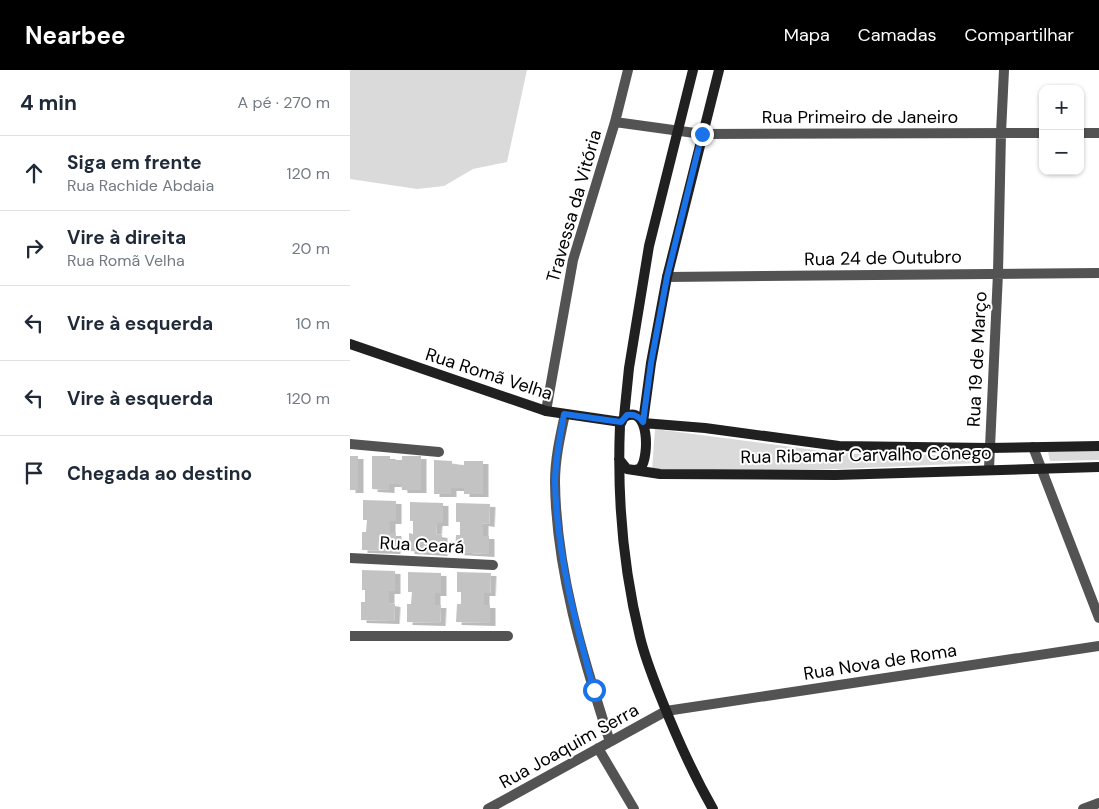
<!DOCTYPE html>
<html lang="pt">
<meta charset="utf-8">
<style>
body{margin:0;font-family:"DM Sans",sans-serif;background:#f6f6f7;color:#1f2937}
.controls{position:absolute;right:15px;top:15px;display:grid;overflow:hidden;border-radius:10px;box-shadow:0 1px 4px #0004}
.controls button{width:45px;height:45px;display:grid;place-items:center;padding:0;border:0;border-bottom:1px solid #e0e1e3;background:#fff;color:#1f2937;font:25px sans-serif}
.stop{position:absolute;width:15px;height:15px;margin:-11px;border:4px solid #1a73e8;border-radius:50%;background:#fff}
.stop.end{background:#1a73e8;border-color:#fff;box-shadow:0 1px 5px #0008}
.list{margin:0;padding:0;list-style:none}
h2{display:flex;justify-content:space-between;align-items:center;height:65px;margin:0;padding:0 20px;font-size:21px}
h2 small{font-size:16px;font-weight:400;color:#747a83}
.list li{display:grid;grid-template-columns:32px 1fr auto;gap:15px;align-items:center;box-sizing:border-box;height:75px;padding:0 20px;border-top:1px solid #e0e1e3}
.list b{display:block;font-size:19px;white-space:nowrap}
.list p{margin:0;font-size:16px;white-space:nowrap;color:#747a83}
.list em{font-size:16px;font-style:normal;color:#747a83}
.icon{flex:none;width:28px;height:28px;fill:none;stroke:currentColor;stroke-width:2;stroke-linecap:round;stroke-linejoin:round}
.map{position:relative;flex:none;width:749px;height:739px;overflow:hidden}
header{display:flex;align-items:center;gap:30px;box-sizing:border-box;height:70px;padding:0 25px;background:#000;color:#fff}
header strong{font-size:24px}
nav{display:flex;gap:28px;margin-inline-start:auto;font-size:18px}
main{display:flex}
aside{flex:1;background:#fff}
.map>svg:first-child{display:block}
.green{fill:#dadada}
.building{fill:#c3c3c3;filter:url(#shadow)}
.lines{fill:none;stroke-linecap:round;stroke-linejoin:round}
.street{stroke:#535353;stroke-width:10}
.secondary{stroke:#202020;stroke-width:10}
.route{stroke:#1a73e8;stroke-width:6}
.labels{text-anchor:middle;stroke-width:4;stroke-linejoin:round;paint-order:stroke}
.street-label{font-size:18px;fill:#000;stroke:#fff}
</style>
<header>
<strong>Nearbee</strong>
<nav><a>Mapa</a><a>Camadas</a><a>Compartilhar</a></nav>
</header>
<main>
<aside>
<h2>4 min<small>A pé · 270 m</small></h2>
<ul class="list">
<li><svg class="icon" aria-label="ahead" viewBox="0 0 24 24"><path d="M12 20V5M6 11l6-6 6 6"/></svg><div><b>Siga em frente</b><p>Rua Rachide Abdaia</p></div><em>120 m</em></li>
<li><svg class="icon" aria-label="right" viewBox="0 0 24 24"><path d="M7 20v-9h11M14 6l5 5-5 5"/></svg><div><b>Vire à direita</b><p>Rua Romã Velha</p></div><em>20 m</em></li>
<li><svg class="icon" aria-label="left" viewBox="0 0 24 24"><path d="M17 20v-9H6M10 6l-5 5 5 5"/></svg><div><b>Vire à esquerda</b></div><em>10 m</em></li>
<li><svg class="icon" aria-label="left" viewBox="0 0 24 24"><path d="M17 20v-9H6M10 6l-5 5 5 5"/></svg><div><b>Vire à esquerda</b></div><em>120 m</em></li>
<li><svg class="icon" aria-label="arrive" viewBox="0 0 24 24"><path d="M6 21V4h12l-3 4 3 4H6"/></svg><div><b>Chegada ao destino</b></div></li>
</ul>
</aside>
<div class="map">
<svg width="749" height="739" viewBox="0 0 749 739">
<defs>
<filter id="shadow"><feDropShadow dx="5.5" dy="3" stdDeviation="0" flood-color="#0004"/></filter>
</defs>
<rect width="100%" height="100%" fill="#fff"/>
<path class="green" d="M0,0H177L157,92L123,99L94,116L67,119L0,109Z
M305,359L487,383L629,386L628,393L487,399L302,400Z
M749,380V390L700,391L698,382Z"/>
<path class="building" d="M0,386H8V420H0Z
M22,386H40V390H52V386H71V420H52L51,414H39V420L22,419Z
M84,390L102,391V394L114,395V391H133V424H114V418H101V424H84Z
M13,430L46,431V451H40V463H46L45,481L12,480V462H16L17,450H13Z
M60,432L93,433V453H87L86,464L92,465V483L59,481V463L63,464V451H60Z
M106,433L140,434L139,454L133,453V466H139V484L105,482L106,465H110V452H106Z
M12,500L45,501V521H39V533L45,534L44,551L11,550V532H15V520H12Z
M58,502L91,503V523H85V535H91L90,553L57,552V534H61L62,522H58Z
M107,502L141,503L140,523H134V535H140V553L106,552L107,534H111V522H107Z"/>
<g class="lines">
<path class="street" d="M265,52L352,64L693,63
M730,63H749
M317,207L749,203
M196,341L223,190L265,52L278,0
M215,344C210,367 205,389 205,412C206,500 233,588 260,672
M0,374L89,382
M683,377L749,548
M639,399L648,203L651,63L654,0
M0,488L143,495
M0,566H158
M248,678L284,739
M138,739L316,641L749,576
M733,739L749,733"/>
<path class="secondary" d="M343,0L299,176L279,298L274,347L270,355C267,427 273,498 290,567C295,588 303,608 311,628C326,666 343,704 363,739
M0,274L196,341L271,352
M274,347C300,333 299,387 291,397C289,400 288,399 285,400
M293,352L301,293L317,207L369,0
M293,353L355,358L489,376L639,378L749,376
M269,389L277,399L310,404L486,405L749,397"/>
</g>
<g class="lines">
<path class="route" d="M244,620C225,552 207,484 205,413C205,390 210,367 214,344L271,352L277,345C284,344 289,346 293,352L301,293L317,207L352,64"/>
</g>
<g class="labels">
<g class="street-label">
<text x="510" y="53">Rua Primeiro de Janeiro</text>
<text transform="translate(224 136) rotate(-74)" y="6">Travessa da Vitória</text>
<text transform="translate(533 188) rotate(-1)" y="6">Rua 24 de Outubro</text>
<text transform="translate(627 289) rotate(-87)" y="6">Rua 19 de Março</text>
<text transform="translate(139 304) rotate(18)" y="6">Rua Romã Velha</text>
<text transform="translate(516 385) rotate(-1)" y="6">Rua Ribamar Carvalho Cônego</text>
<text transform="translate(72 475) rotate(3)" y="6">Rua Ceará</text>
<text transform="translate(530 592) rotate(-9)" y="6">Rua Nova de Roma</text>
<text transform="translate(219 676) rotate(-29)" y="6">Rua Joaquim Serra</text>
</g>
</g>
</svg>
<div class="controls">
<button>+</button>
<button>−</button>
</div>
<div class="stop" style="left:244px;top:620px"></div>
<div class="stop end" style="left:352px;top:64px"></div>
</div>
</main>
